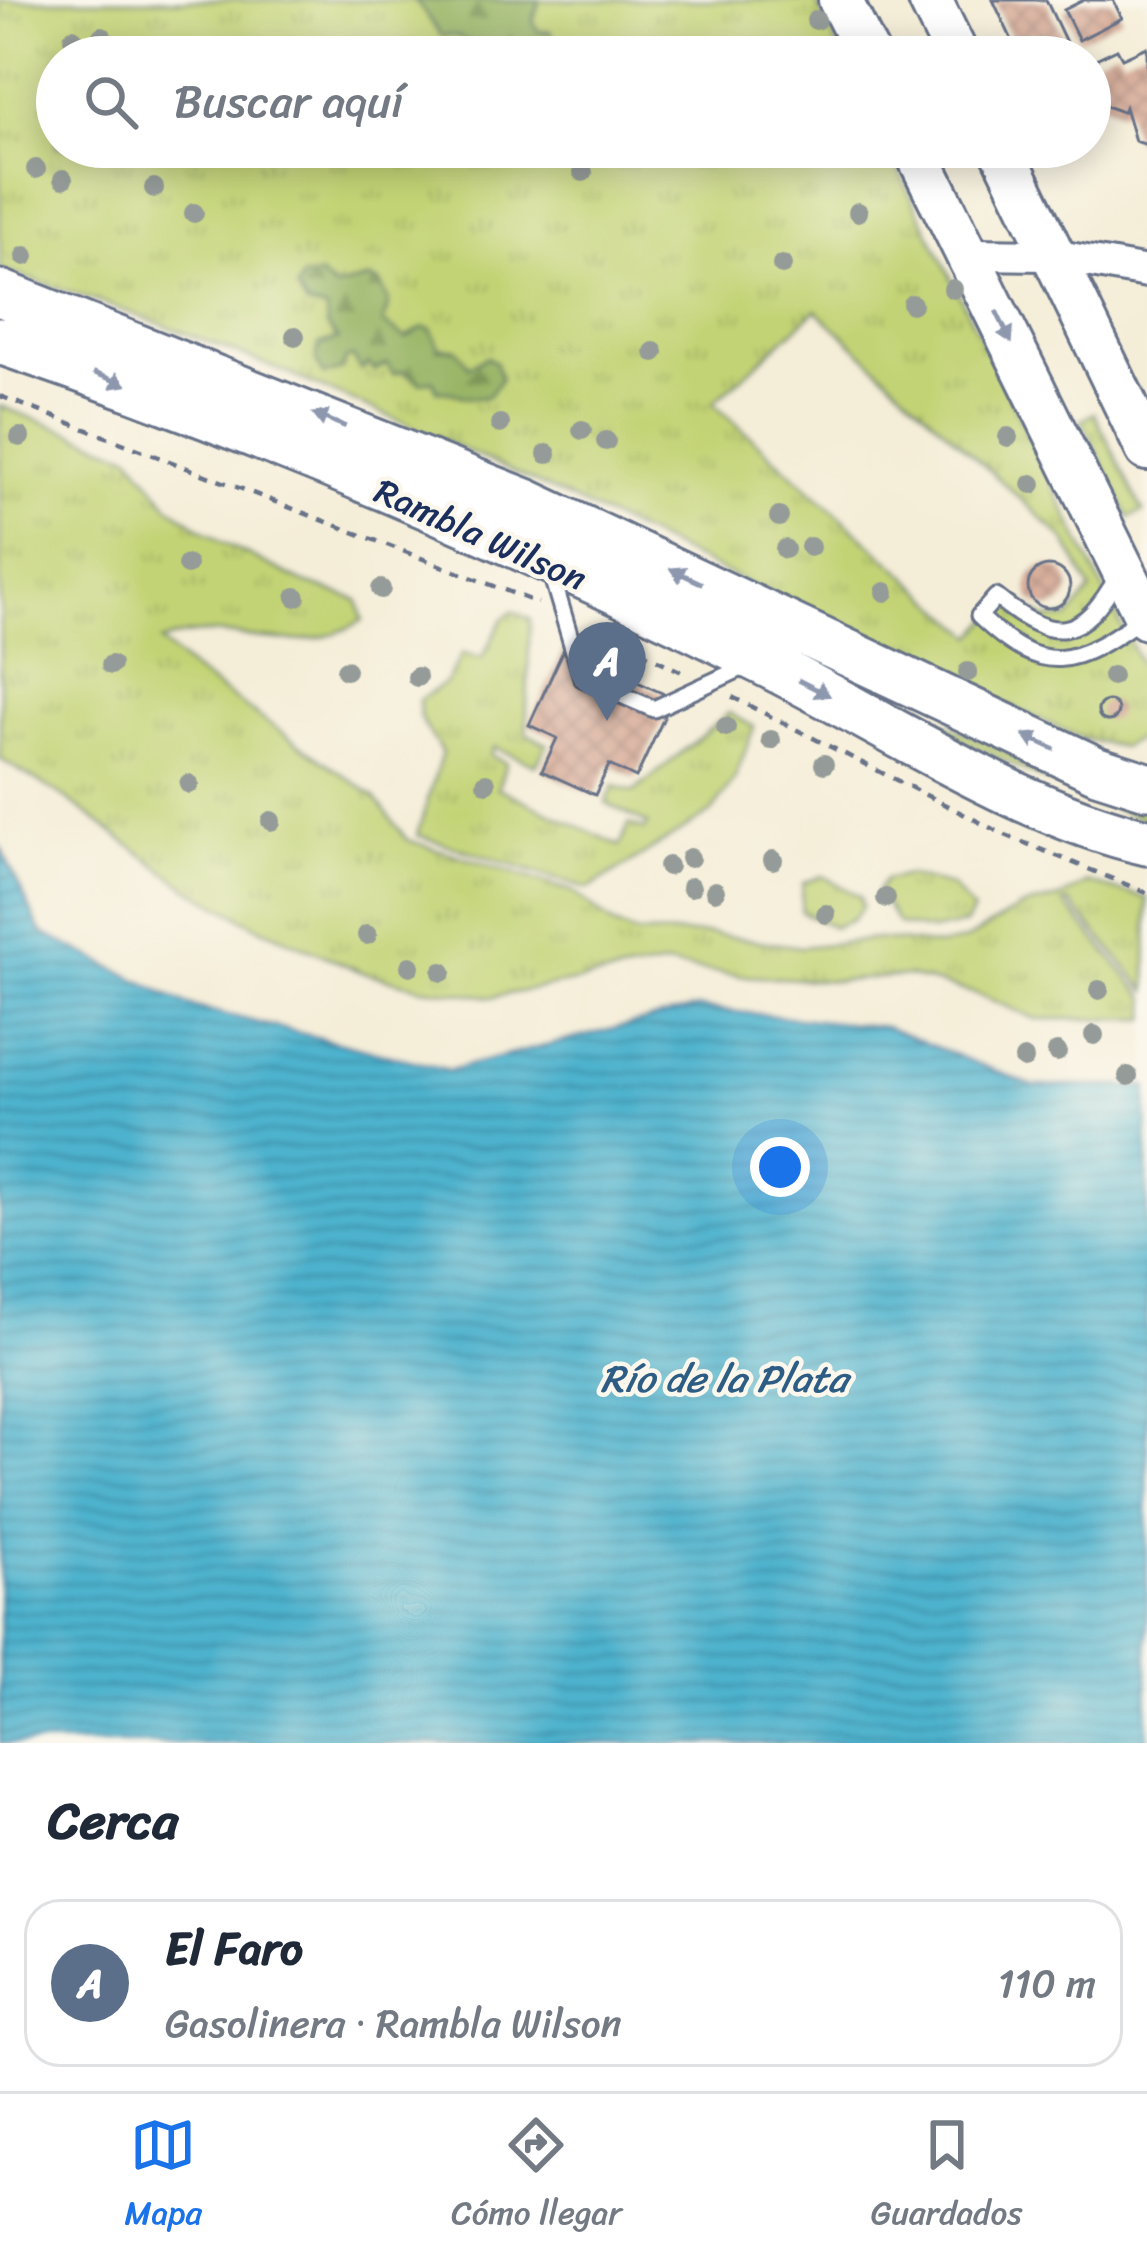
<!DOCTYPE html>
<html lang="es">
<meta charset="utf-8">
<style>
body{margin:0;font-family:Sriracha,sans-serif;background:#f2f2f3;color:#1f2937}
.you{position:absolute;left:780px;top:1167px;width:42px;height:42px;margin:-30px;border:9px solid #fff;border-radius:50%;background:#1a73e8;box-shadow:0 0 0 18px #1a73e833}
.badge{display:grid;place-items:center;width:78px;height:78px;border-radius:50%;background:#1a73e8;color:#fff;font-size:39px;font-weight:700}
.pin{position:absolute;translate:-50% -99px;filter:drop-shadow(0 3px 6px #0008)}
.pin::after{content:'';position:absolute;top:63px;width:42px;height:36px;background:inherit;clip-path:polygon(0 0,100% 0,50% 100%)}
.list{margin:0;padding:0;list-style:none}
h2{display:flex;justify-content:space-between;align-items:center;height:156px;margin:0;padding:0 48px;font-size:51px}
h2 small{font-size:39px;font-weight:400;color:#747a83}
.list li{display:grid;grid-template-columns:78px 1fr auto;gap:36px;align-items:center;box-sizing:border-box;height:168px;margin:0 24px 24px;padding:0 24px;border:3px solid #e0e1e3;border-radius:36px}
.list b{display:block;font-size:45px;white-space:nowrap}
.list p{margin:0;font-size:39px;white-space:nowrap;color:#747a83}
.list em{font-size:39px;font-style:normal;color:#747a83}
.icon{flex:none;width:66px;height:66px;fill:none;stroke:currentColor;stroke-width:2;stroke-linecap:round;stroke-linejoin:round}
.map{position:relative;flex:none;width:1147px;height:1743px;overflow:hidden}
.search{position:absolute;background:#fff;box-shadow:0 6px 30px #0003;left:36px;right:36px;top:36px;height:132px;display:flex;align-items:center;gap:30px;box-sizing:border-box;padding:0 42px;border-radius:66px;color:#747a83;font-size:45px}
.sheet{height:348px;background:#fff}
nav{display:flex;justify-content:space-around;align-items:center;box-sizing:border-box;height:168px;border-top:3px solid #e0e1e3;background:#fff;font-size:33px;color:#747a83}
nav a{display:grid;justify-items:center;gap:6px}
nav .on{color:#1a73e8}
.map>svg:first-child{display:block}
.grass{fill:url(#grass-tufts);stroke:#6e816a;stroke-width:3;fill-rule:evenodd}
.forest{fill:url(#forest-firs);stroke:#5a7262;stroke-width:3}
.water{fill:url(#water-rules);stroke:#347096;stroke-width:3}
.building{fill:url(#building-cross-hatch)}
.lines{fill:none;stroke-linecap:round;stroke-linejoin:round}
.service-casing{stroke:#677288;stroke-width:21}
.minor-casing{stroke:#677288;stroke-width:36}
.secondary-casing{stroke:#677288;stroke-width:48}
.primary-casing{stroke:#677288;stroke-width:51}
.path{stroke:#677288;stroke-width:4.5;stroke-dasharray:9 9;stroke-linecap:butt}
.service{stroke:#fff;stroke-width:15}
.minor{stroke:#fff;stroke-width:30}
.secondary{stroke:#fff;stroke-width:42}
.primary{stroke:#fff;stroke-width:45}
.tree{fill:#949b98}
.oneway{fill:#8d97ae}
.labels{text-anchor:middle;stroke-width:9;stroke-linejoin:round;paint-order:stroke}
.street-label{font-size:36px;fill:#1b2f5e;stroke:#fbf7ec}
.water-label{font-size:39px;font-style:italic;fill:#2d5d85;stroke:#fbf7ec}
</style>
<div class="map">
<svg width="1147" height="1743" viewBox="0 0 1147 1743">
<defs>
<pattern id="grass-tufts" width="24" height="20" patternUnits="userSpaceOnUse" patternTransform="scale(3)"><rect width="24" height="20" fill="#c2d375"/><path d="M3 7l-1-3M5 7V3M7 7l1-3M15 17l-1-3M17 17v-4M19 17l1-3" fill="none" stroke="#a6b568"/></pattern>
<pattern id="forest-firs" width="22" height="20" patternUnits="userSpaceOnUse" patternTransform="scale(3)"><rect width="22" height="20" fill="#99b566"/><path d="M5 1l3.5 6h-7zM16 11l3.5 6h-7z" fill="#7c9457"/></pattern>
<pattern id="water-rules" width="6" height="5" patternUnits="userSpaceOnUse" patternTransform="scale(3)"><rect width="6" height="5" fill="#4eb2cd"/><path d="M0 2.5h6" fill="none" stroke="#4091aa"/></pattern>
<pattern id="building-cross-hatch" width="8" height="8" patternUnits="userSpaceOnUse" patternTransform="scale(3)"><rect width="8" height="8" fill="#d3a18d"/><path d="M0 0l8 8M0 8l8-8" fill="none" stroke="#aa8476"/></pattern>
</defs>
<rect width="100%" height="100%" fill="#fbf7ec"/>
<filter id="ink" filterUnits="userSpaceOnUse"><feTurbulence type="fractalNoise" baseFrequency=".00833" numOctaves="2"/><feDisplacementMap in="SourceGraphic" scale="24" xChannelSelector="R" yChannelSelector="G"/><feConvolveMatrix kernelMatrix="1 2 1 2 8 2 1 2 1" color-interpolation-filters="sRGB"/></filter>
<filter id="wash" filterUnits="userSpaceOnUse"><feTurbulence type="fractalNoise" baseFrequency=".004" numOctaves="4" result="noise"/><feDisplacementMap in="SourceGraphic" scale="48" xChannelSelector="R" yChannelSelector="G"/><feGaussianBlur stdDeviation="2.7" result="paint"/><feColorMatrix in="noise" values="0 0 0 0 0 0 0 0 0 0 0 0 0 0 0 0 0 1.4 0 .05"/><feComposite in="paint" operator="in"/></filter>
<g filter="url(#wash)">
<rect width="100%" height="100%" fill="#f4edd7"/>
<path class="grass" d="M0,0H815L843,57H57V147H887L1147,678V734L1122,747L1084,739C723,583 378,384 0,270ZM816,310L1066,541L1091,590L1069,618L1046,619L1012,597L974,636L713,403Z
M0,314L206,388L547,532L1038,767L1147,805V821L1040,778L652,588L456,501L202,397L0,323Z
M0,406L130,455L170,507L221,542L305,583L358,600L363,620C283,668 230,613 161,642L193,671L374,796L407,840L572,891L614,925L635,934H710L801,947L879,939L941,946L966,940L1021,907L1060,898L1088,883L1147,898V991L1069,902L1064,903L1147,999V1019H1036L977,994L909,976L836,981L742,976L665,965L492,997L423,988L362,972L256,926L188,888L64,797L0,759Z
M1094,413L1143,512L1129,518L1082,420Z
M513,611L530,619L526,733L547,744L536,765L494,747L490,755L506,763L498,788L620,846L629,824L645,830L648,824L606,803L614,786L634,792L729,713L754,727L735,778L712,812L588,889L417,835L442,753L420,718L419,700L446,683L462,654L482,658L503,619Z
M907,875L951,886L973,911L966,924L932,931L898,924L877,891L885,880Z
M823,876L860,897L862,907L852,920L834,927L801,912L803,883Z"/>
<path class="forest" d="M415,0H540L533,22L539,32L550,31L559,47L548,57H482C468,43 465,33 441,36Z
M319,275L334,288L370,279L380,283L389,302L383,323L406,338L423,327L431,329L439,347L457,349L469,366L487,357L495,362L501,379L488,396C465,403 456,390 437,391L433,380L420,383L404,371L393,374L387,364L375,370L368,364L361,370L353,357L346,359L342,370L324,375L316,361L319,345L338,339L327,326L326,310L307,306L297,289L302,278Z"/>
<path class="water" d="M0,846L41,932L191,1006L449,1070L697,1008L885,1027L1033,1086H1147V1743H0Z"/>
<g id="blocks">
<path class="building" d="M993,0H1046L1073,57H1020Z
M1084,0H1113L1122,18L1079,40L1064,10Z
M1147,47V145L1135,141L1125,107L1123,112L1097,103L1100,91L1093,76L1102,72L1096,59L1117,49L1122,58Z
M1028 587a21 21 0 1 1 42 0a21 21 0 1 1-42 0Z
M564,649L673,698L636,778L609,765L595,795L542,771L557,738L529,725Z
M1098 711a10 10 0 1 1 20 0a10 10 0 1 1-20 0Z"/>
</g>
</g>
<g filter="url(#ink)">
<use href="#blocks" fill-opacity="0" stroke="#677288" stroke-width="3"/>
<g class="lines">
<g class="service-casing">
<path id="service" d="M550,570L582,678L654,709L746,666
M1119,574C1081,642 1054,644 996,597L979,616C1044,678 1074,667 1143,617"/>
</g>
<g class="minor-casing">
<path id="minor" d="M968,254L1053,255L1147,272"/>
</g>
<g class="secondary-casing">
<path id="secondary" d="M840,0L869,57
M930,0L958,57
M914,147L1147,618
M1001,147L1147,449"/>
</g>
<g class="primary-casing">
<path id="primary" d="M0,293L528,503L1097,770L1147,786
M0,341C259,429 516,539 761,661C879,719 1020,814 1147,842"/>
</g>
<path class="path" d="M0,396L538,603
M592,628L684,673
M732,697L1003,834L1147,893"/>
<use href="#service" class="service"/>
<use href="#minor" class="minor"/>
<use href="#secondary" class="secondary"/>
<use href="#primary" class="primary"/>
</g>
<g class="tree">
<circle cx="816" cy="20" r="10"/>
<circle cx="102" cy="36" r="10"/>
<circle cx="73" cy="38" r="10"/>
<circle cx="36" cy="169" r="10"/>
<circle cx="583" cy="172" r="10"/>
<circle cx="63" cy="179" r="10"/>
<circle cx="154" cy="188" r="10"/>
<circle cx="858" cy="212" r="10"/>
<circle cx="194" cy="213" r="10"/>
<circle cx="25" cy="256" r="10"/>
<circle cx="782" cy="265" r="10"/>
<circle cx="953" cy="289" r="10"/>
<circle cx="912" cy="304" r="10"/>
<circle cx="295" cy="336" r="10"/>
<circle cx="654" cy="352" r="10"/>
<circle cx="500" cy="424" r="10"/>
<circle cx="582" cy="430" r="10"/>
<circle cx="20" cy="437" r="10"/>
<circle cx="1008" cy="437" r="10"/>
<circle cx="606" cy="441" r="10"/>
<circle cx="547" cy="454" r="10"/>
<circle cx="1032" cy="484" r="10"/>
<circle cx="779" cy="517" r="10"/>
<circle cx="810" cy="547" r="10"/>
<circle cx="785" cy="549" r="10"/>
<circle cx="187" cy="565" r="10"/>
<circle cx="381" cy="589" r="10"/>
<circle cx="885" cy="592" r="10"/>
<circle cx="296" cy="597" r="10"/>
<circle cx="111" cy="665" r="10"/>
<circle cx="346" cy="670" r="10"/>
<circle cx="968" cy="672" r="10"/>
<circle cx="1112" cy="676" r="10"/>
<circle cx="417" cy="677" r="10"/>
<circle cx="726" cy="727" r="10"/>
<circle cx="771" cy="740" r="10"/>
<circle cx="824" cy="764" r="10"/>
<circle cx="486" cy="783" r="10"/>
<circle cx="189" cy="784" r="10"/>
<circle cx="271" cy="821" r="10"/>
<circle cx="690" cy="858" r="10"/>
<circle cx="773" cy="860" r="10"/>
<circle cx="668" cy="866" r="10"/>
<circle cx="691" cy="887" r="10"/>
<circle cx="715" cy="891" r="10"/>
<circle cx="886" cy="898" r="10"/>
<circle cx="826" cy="914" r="10"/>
<circle cx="367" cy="935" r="10"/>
<circle cx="410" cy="966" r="10"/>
<circle cx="442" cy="972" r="10"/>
<circle cx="1099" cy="990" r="10"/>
<circle cx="1094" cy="1035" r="10"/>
<circle cx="1057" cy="1052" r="10"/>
<circle cx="1024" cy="1059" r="10"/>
<circle cx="1128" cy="1076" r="10"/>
</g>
<defs><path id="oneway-solid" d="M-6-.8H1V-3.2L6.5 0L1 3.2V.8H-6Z" transform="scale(3)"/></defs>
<g class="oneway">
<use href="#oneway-solid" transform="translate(1004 327) rotate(64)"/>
<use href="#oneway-solid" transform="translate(110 379) rotate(21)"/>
<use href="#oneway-solid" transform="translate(329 420) rotate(-158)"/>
<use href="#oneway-solid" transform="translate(686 576) rotate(-155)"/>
<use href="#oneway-solid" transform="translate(814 688) rotate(27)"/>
<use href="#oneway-solid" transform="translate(1039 742) rotate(-155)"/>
</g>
</g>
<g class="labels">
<g class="street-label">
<text transform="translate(481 534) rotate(24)" y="13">Rambla Wilson</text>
</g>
<g class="water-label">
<text x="724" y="1392">Río de la Plata</text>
</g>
</g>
</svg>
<div class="you"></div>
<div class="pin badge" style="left:607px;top:721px;background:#5c6f8a">A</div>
<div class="search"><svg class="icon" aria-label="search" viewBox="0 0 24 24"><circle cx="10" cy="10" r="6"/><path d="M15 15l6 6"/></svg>Buscar aquí</div>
</div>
<section class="sheet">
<h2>Cerca<small></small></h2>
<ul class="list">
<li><span class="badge" style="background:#5c6f8a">A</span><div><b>El Faro</b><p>Gasolinera · Rambla Wilson</p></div><em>110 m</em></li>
</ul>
</section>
<nav>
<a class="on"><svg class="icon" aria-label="map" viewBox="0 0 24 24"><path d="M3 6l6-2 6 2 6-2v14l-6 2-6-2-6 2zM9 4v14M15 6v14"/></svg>Mapa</a>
<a><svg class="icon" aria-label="directions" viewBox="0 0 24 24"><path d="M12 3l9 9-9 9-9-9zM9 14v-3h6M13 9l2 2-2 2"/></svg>Cómo llegar</a>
<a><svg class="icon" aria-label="saved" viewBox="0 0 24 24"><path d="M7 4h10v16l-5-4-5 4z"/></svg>Guardados</a>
</nav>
